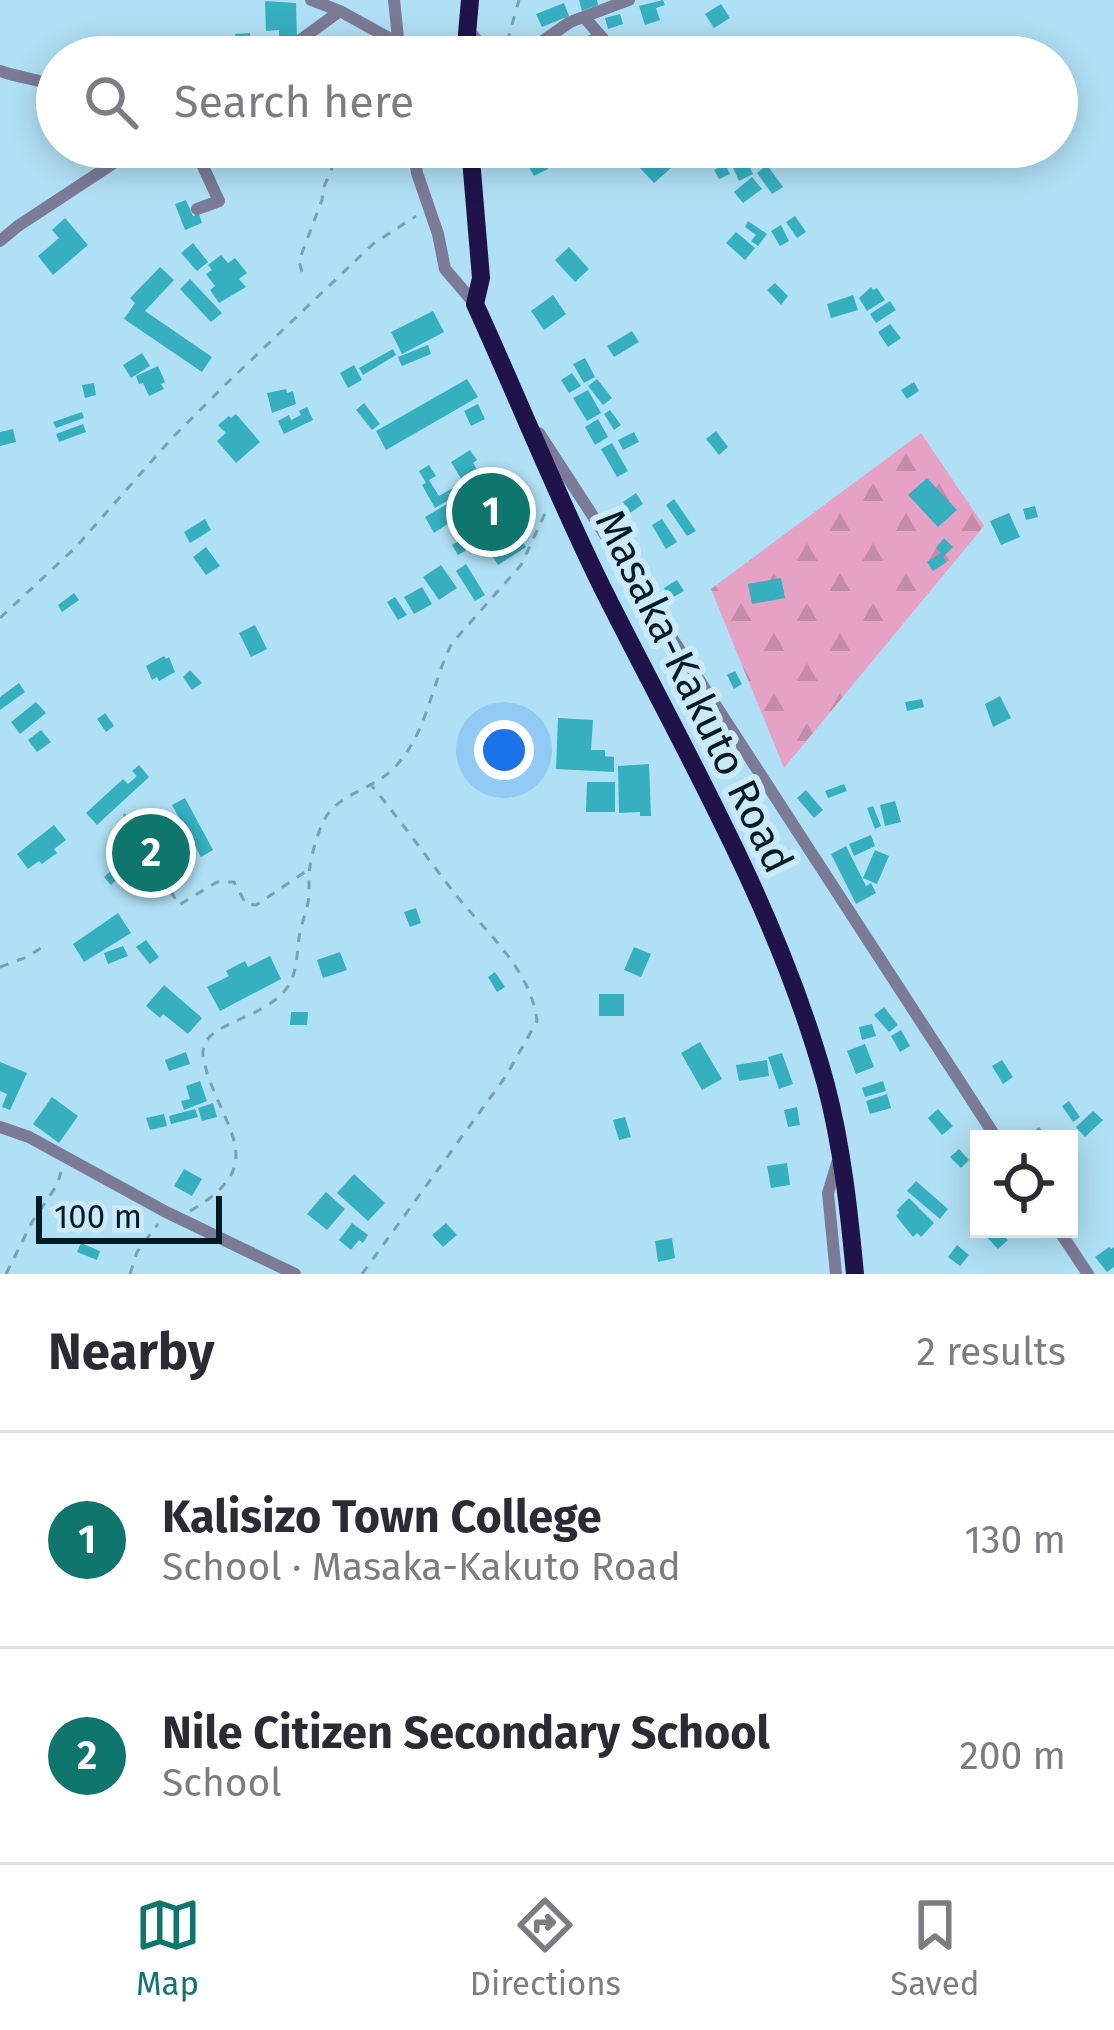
<!DOCTYPE html>
<meta charset="utf-8">
<style>
body{margin:0;font-family:"Fira Sans",sans-serif;background:#f7f7f7;color:#2b2b33}
.controls{position:absolute;right:36px;bottom:36px;display:grid;overflow:hidden;border-radius:0px;box-shadow:0 6px 30px #0003}
.controls button{width:108px;height:108px;display:grid;place-items:center;padding:0;border:0;border-bottom:3px solid #e1e1e2;background:#fff;color:#2b2b33;font:60px sans-serif}
.scale{position:absolute;left:36px;bottom:30px;width:186px;box-sizing:border-box;padding-left:12px;border:6px solid #011b25;border-top:0;font-size:33px;line-height:42px;white-space:nowrap;color:#011b25;-webkit-text-stroke:9px #cbeaf9;paint-order:stroke}
.you{position:absolute;left:504px;top:750px;width:42px;height:42px;margin:-30px;border:9px solid #fff;border-radius:50%;background:#1a73e8;box-shadow:0 0 0 18px #1a73e833}
.badge{display:grid;place-items:center;width:78px;height:78px;border-radius:50%;background:#0f766e;color:#fff;font-size:39px;font-weight:700}
.pin{position:absolute;translate:-50% -50%;border:6px solid #fff;box-shadow:0 3px 12px #0006}
.list{margin:0;padding:0;list-style:none}
h2{display:flex;justify-content:space-between;align-items:center;height:156px;margin:0;padding:0 48px;font-size:51px}
h2 small{font-size:39px;font-weight:400;color:#7c7c81}
.list li{display:grid;grid-template-columns:78px 1fr auto;gap:36px;align-items:center;box-sizing:border-box;height:216px;padding:0 48px;border-top:3px solid #e1e1e2}
.list b{display:block;font-size:45px;white-space:nowrap}
.list p{margin:0;font-size:39px;white-space:nowrap;color:#7c7c81}
.list em{font-size:39px;font-style:normal;color:#7c7c81}
.icon{flex:none;width:66px;height:66px;fill:none;stroke:currentColor;stroke-width:2;stroke-linecap:round;stroke-linejoin:round}
.map{position:relative;flex:none;width:1114px;height:1274px;overflow:hidden}
.search{position:absolute;background:#fff;box-shadow:0 6px 30px #0003;left:36px;right:36px;top:36px;height:132px;display:flex;align-items:center;gap:30px;box-sizing:border-box;padding:0 42px;border-radius:66px;color:#7c7c81;font-size:45px}
.sheet{height:588px;background:#fff}
nav{display:flex;justify-content:space-around;align-items:center;box-sizing:border-box;height:168px;border-top:3px solid #e1e1e2;background:#fff;font-size:33px;color:#7c7c81}
nav a{display:grid;justify-items:center;gap:6px}
nav .on{color:#0f766e}
.map>svg:first-child{display:block}
.forest{fill:url(#forest-firs)}
.building{fill:#36b0bf}
.lines{fill:none;stroke-linecap:round;stroke-linejoin:round}
.path{stroke:#78a1b2;stroke-width:3;stroke-dasharray:9 9;stroke-linecap:butt}
.minor{stroke:#7c7b97;stroke-width:12}
.highway{stroke:#1f134a;stroke-width:18}
.labels{text-anchor:middle;stroke-width:12;stroke-linejoin:round;paint-order:stroke}
.street-label{font-size:42px;fill:#011b25;stroke:#cbeaf9}
</style>
<div class="map">
<svg width="1114" height="1274" viewBox="0 0 1114 1274">
<defs>
<pattern id="forest-firs" width="22" height="20" patternUnits="userSpaceOnUse" patternTransform="scale(3)"><rect width="22" height="20" fill="#e6a2c5"/><path d="M5 1l3.5 6h-7zM16 11l3.5 6h-7z" fill="#c48ba9"/></pattern>
</defs>
<rect width="100%" height="100%" fill="#b0e0f5"/>
<path class="forest" d="M921,433L984,526L784,768L711,589Z"/>
<path class="building" d="M579,0H597L598,5L582,11Z
M663,0L665,5L656,8L660,20L645,25L639,6Z
M265,1L296,3L297,39L279,40V30L266,31Z
M564,3L569,16L542,27L536,14Z
M721,4L730,18L714,28L705,14Z
M620,14L623,24L608,29L605,18Z
M250,33L252,57H237L235,34Z
M592,34L598,51L583,57H572L567,43Z
M223,39L225,57H213L211,40Z
M628,147H649L651,149L631,168L619,155Z
M664,147L679,161L654,183L640,168Z
M805,147H810L819,157L810,166L798,153Z
M538,149L548,169L534,176L523,157Z
M744,155L753,174L739,181L730,161Z
M725,164L730,174L719,179L714,170Z
M767,165L783,187L772,194L757,173Z
M752,177L762,189L743,203L734,192Z
M186,200L193,216L199,214L202,223L185,230L175,204Z
M795,216L806,232L797,238L786,222Z
M65,218L88,245L53,275L38,256L59,238L52,230Z
M748,221L767,234L758,246L751,241L756,235L745,227Z
M781,225L789,241L780,246L771,231Z
M736,232L755,248L745,260L726,243Z
M193,243L208,262L197,271L181,253Z
M569,247L589,269L575,282L555,260Z
M221,255L228,263L235,258L247,273L239,279L246,287L219,303L210,290L215,286L206,274L212,270L208,265Z
M160,267L174,280L145,311L212,357L202,372L124,319L135,303L130,298Z
M190,279L222,313L211,322L180,289Z
M775,283L788,296L781,305L767,290Z
M871,287L873,290L877,288L885,300L867,311L859,298Z
M553,295L566,314L544,330L531,311Z
M853,295L858,310L831,318L827,304Z
M890,301L896,310L876,323L870,314Z
M433,311L444,332L402,354L391,332Z
M890,324L901,338L888,347L878,332Z
M632,331L639,342L614,357L607,346Z
M428,345L431,354L402,366L398,357Z
M393,349L396,355L363,375L359,368Z
M142,353L150,366L131,378L123,365Z
M585,358L595,377L584,383L573,364Z
M354,365L362,380L348,388L340,373Z
M158,366L165,382L161,384L164,389L149,396L143,383L139,384L136,376Z
M572,373L581,386L569,393L561,380Z
M467,379L478,397L386,450L376,431Z
M597,379L612,398L603,405L588,386Z
M914,382L919,391L907,399L901,390Z
M94,383L96,395L85,398L82,385Z
M286,389L287,393L293,391L296,404L272,413L267,393Z
M588,390L601,413L587,421L573,398Z
M364,403L380,424L372,430L356,410Z
M478,404L485,419L471,426L464,411Z
M307,407L313,420L284,434L278,421L289,415L291,420L301,415L299,411Z
M610,410L621,425L614,430L604,414Z
M82,412L84,418L56,428L53,422Z
M236,414L260,442L236,463L217,441L226,433L218,425L229,416L231,418Z
M598,419L608,437L595,445L585,427Z
M83,424L86,432L59,442L56,434Z
M13,429L16,442L0,446V432Z
M716,431L728,447L719,455L706,439Z
M634,432L639,442L623,450L618,440Z
M612,443L628,471L617,477L601,449Z
M470,450L477,460L473,463L480,474L477,477L479,482L435,508L422,485L426,483L419,471L429,465L436,476L429,480L439,496L463,482L451,462Z
M927,478L957,510L938,527L908,495Z
M483,483L499,504L478,516L473,507L434,533L425,517Z
M636,493L643,504L630,513L623,502Z
M674,499L696,531L687,536L666,505Z
M1035,506L1038,517L1026,520L1023,509Z
M503,509L526,547L498,565L490,552L497,548L486,530L469,540L473,546L458,555L452,545L468,536L466,532Z
M1009,513L1020,537L1001,545L990,521Z
M205,519L211,530L190,543L184,532Z
M662,519L677,542L666,549L652,525Z
M944,538L953,547L943,557L947,562L933,571L927,562L941,553L936,548Z
M206,547L220,566L206,575L193,557Z
M466,564L485,595L475,601L456,571Z
M441,565L457,588L439,600L423,577Z
M781,578L785,598L752,604L748,584Z
M677,580L684,591L670,599L664,588Z
M422,587L432,604L414,614L404,597Z
M74,593L79,600L62,612L58,605Z
M395,597L407,615L398,620L387,602Z
M255,625L267,649L251,657L239,633Z
M164,656L166,659L169,657L175,672L159,681L157,677L152,680L146,666Z
M190,670L202,683L192,690L183,677Z
M735,671L742,684L734,689L727,675Z
M19,683L25,692L0,710V697Z
M1000,696L1011,718L993,727L985,704Z
M922,699L924,707L907,711L905,702Z
M36,702L46,713L20,734L11,722Z
M105,713L114,726L106,732L97,719Z
M558,718L593,720L591,750H605V756L614,757V772L556,769Z
M41,730L51,742L37,752L28,740Z
M649,764L651,816H640V812L619,813L618,766Z
M139,765L149,777L97,825L86,813L123,779L128,784L137,776L132,771Z
M587,782H615V812H586Z
M844,784L847,791L828,798L825,791Z
M806,790L823,810L814,818L797,798Z
M185,798L213,850L201,857L172,805Z
M895,801L901,822L885,826L880,805Z
M873,806L881,826L875,829L867,808Z
M54,825L66,840L54,849L57,853L42,864L39,861L28,869L17,854Z
M871,835L875,846L854,856L849,844Z
M846,846L866,886L871,883L876,893L856,904L831,854Z
M875,850L889,856L877,884L863,878Z
M113,869L120,877L111,885L104,877Z
M416,908L421,923L410,927L404,912Z
M118,913L131,933L84,962L73,944Z
M146,940L159,957L150,964L136,947Z
M123,946L128,956L108,964L104,953Z
M634,947L651,954L641,977L624,970Z
M340,952L347,970L323,978L317,960Z
M270,956L281,979L220,1011L207,987L229,976L226,971L245,961L248,967Z
M495,972L505,987L497,992L488,977Z
M164,985L202,1018L188,1034L163,1014L160,1018L146,1006Z
M599,994H624V1016H599Z
M884,1007L898,1025L889,1032L874,1015Z
M291,1012H308L307,1025H290Z
M872,1024L876,1036L862,1040L859,1027Z
M901,1030L910,1046L900,1052L891,1036Z
M700,1042L722,1079L702,1090L681,1053Z
M865,1044L874,1067L856,1074L847,1051Z
M186,1052L190,1064L169,1071L165,1060Z
M782,1053L793,1084L779,1089L768,1057Z
M767,1060L769,1076L739,1081L736,1065Z
M1002,1060L1013,1077L1003,1084L992,1066Z
M0,1062L27,1073L10,1110L2,1107L7,1094L0,1091Z
M200,1081L207,1101L184,1110L181,1101L190,1099L186,1086Z
M883,1081L886,1091L865,1097L862,1088Z
M887,1094L891,1108L870,1114L866,1101Z
M52,1097L78,1116L59,1143L33,1124Z
M1069,1101L1080,1117L1073,1122L1062,1106Z
M213,1103L217,1117L202,1121L198,1108Z
M797,1107L800,1125L788,1127L784,1110Z
M195,1109L198,1117L171,1124L169,1116Z
M938,1109L953,1126L942,1135L928,1118Z
M1093,1111L1103,1120L1085,1137L1076,1127Z
M164,1114L167,1126L150,1130L146,1118Z
M625,1117L631,1137L619,1140L613,1120Z
M1039,1127L1049,1139H1025Z
M959,1149L969,1160L961,1168L950,1157Z
M787,1163L790,1185L771,1188L767,1166Z
M184,1169L202,1179L192,1196L174,1186Z
M354,1174L385,1203L368,1221L337,1193Z
M916,1181L948,1209L940,1219L907,1191Z
M326,1192L345,1209L327,1230L307,1214Z
M909,1198L934,1223L921,1237L917,1233L913,1237L896,1216L899,1213L897,1210Z
M352,1223L368,1235L363,1243L359,1240L351,1250L339,1240Z
M446,1223L457,1235L443,1247L432,1235Z
M979,1229H1004L1007,1232L1003,1235L1008,1240L998,1249Z
M672,1238L675,1258L658,1262L655,1241Z
M81,1243L100,1251L97,1260L77,1252Z
M957,1245L969,1255L960,1266L948,1257Z
M1109,1247L1111,1249L1114,1247V1267L1107,1272L1095,1257Z"/>
<g class="lines">
<path class="path" d="M507,42L519,0
M302,272L299,261L322,200L323,189L341,147
M0,618L76,547L171,439L225,385L373,244L416,216
M124,814L179,905L217,882H234L246,904L256,905L308,870
M0,967L27,957L47,944
M190,1211C267,1166 229,1137 207,1073C205,1064 201,1055 204,1046C211,1021 272,1017 290,983C297,970 297,953 299,938C301,926 305,915 308,903C310,891 308,878 310,866C312,853 317,835 323,822C338,792 374,790 395,767C428,732 431,684 452,643L521,565L548,507
M6,1274L32,1222L57,1185L61,1172
M130,1274L137,1252L158,1224
M362,1274L506,1076L537,1021C531,968 483,930 452,890C425,855 400,820 372,786"/>
<path class="minor" d="M311,0L340,11
M394,0L400,57
M584,17L619,57
M468,30L488,52L503,55L533,48L570,22L629,0
M277,57L340,11L398,43
M0,71C19,78 38,79 57,86
M194,147L219,201L197,209
M413,147L417,173L438,234L445,269L475,304
M760,147L761,149
M0,241L18,226L138,147
M539,433L997,1139
M0,1127L29,1137L166,1212L295,1274
M1058,1229L1088,1274
M836,1274L828,1193L839,1157"/>
<path class="highway" d="M465,57L470,0
M470,147L481,278L475,304C518,398 556,494 602,587C683,749 778,909 826,1085C842,1146 849,1211 855,1274"/>
</g>
<g class="labels">
<g class="street-label">
<text transform="translate(695 691) rotate(64)" y="15">Masaka-Kakuto Road</text>
</g>
</g>
</svg>
<div class="controls">
<button><svg class="icon" aria-label="locate" viewBox="0 0 24 24"><circle cx="12" cy="12" r="6"/><path d="M12 2v4M12 18v4M2 12h4M18 12h4"/></svg></button>
</div>
<div class="scale">100 m</div>
<div class="you"></div>
<div class="pin badge" style="left:491px;top:512px">1</div>
<div class="pin badge" style="left:151px;top:853px">2</div>
<div class="search"><svg class="icon" aria-label="search" viewBox="0 0 24 24"><circle cx="10" cy="10" r="6"/><path d="M15 15l6 6"/></svg>Search here</div>
</div>
<section class="sheet">
<h2>Nearby<small>2 results</small></h2>
<ul class="list">
<li><span class="badge">1</span><div><b>Kalisizo Town College</b><p>School · Masaka-Kakuto Road</p></div><em>130 m</em></li>
<li><span class="badge">2</span><div><b>Nile Citizen Secondary School</b><p>School</p></div><em>200 m</em></li>
</ul>
</section>
<nav>
<a class="on"><svg class="icon" aria-label="map" viewBox="0 0 24 24"><path d="M3 6l6-2 6 2 6-2v14l-6 2-6-2-6 2zM9 4v14M15 6v14"/></svg>Map</a>
<a><svg class="icon" aria-label="directions" viewBox="0 0 24 24"><path d="M12 3l9 9-9 9-9-9zM9 14v-3h6M13 9l2 2-2 2"/></svg>Directions</a>
<a><svg class="icon" aria-label="saved" viewBox="0 0 24 24"><path d="M7 4h10v16l-5-4-5 4z"/></svg>Saved</a>
</nav>
